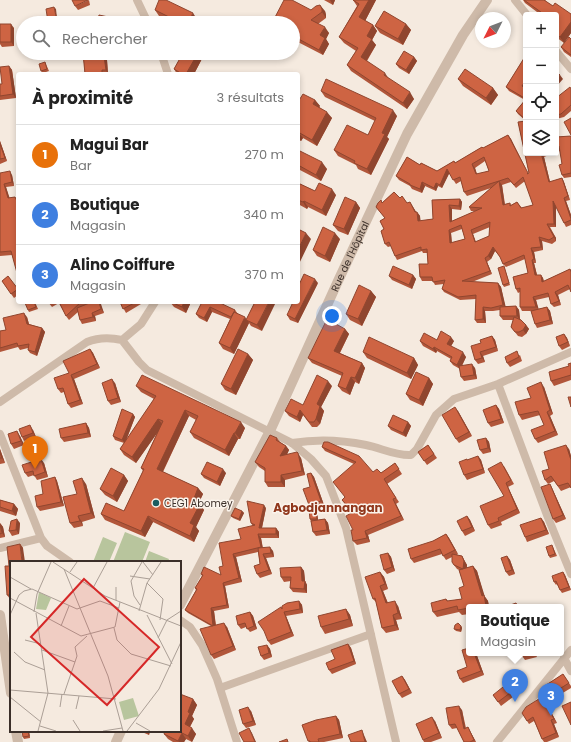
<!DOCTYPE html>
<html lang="fr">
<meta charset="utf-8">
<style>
body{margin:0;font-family:Poppins,sans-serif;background:#f2f2f2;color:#222}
.controls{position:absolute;right:12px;top:12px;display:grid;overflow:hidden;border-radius:4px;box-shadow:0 2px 6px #0003}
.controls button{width:36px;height:36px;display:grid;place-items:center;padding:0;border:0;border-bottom:1px solid #e0e0e0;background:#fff;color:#222;font:20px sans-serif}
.compass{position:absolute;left:475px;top:12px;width:36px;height:36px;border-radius:50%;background:#fff;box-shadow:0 2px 6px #0003;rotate:228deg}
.you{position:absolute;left:332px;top:316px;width:14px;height:14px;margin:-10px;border:3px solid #fff;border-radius:50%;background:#1a73e8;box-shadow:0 0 0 6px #1a73e833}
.badge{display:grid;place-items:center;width:26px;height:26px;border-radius:50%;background:#2563eb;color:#fff;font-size:13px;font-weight:700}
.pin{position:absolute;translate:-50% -33px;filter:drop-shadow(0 1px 2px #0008)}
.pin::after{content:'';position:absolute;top:21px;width:14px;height:12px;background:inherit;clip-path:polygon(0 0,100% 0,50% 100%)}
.popup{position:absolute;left:466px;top:604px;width:98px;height:52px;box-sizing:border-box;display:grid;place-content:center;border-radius:4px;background:#fff;filter:drop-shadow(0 1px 3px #0005);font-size:13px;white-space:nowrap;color:#767676}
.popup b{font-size:15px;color:#222}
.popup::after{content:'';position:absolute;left:50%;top:100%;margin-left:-8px;border:8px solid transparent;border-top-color:#fff}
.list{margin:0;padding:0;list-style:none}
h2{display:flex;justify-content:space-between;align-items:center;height:52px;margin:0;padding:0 16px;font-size:17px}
h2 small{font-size:13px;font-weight:400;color:#767676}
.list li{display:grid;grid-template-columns:26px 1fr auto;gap:12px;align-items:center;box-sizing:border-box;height:60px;padding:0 16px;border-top:1px solid #e0e0e0}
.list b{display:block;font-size:15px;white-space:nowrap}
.list p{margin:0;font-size:13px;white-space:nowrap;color:#767676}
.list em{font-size:13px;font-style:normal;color:#767676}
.icon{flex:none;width:22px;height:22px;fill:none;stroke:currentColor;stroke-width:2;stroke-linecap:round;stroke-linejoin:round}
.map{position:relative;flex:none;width:571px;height:742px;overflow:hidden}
.search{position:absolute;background:#fff;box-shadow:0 2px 6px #0003;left:16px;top:16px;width:284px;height:44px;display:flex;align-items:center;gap:10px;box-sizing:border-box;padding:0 14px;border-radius:22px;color:#767676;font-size:15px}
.panel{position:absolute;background:#fff;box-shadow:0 2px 6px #0003;left:16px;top:72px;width:284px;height:232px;border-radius:4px}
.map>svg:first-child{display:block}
.grass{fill:#b8c59d}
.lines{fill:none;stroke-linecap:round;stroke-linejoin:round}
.minor{stroke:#cebaa9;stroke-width:8}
.tertiary{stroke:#cebaa9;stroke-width:10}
.wall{fill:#b1563a;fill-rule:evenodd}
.shaded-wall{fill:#90462f}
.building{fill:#ce6443;stroke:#90462f;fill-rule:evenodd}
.poi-dot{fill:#1b5c60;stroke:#fbf4ec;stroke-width:1.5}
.labels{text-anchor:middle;stroke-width:3;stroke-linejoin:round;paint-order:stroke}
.street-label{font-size:10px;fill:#3b2f29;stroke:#fbf4ec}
.poi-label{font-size:10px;fill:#3b2f29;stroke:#fbf4ec;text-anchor:start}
.quarter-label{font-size:12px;font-weight:bold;fill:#90371c;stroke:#fbf4ec}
.inset-road{fill:none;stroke:#ab9f96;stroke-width:1}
.view{fill:#d62828;fill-opacity:0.15;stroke:#d62828;stroke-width:2}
.inset-edge{fill:none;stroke:#3b2f29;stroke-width:2}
</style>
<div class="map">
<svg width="571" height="742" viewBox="0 0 571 742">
<rect width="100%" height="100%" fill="#f5eadf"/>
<path class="grass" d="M125,532L150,542L142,562H113Z
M103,537L117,543L109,562H93Z
M149,551L169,559L168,562H145Z"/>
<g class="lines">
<path class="minor" d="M137,0L148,23
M515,0L527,15
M556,51L571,69
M161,53L168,74
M122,340L141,324L155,302
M498,384L547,515L571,574
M0,402L87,342C99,337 109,337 122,340L139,362L147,370L292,443L311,459L326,476L346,528L396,742
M0,434L41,538L47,546L70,562
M292,443C316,439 342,440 366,445C381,448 396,456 411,455L417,449L436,415L454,399L498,384L571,352
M0,548L41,538
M180,620L190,627L202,645L217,679L237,742
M564,658L571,671
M220,688L371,634
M497,742L571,650"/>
<g class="tertiary">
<path id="s1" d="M180,605L270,431L338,281L407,134L463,35L487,0"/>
<path d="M0,615L11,693"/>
<path d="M16,731L18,742"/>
<path d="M116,742L121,731"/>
</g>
</g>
<path class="wall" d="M89,0L90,5L78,10L75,6Z
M324,0H335L333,5Z
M353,0H376L365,21L373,25L377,31L372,40L376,45L367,61L414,99L407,109L351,71L347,65L356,51L344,43L339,37L357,6Z
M523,0H546L545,1L553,6L571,14V33L564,43L556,37V15H541L525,3Z
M155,10L197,19L196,22L197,23H173L159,16Z
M311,10L325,11L326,15V18L318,24L329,33L326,39L329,44L323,55L294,40L293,43V23Z
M0,24L14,28V46L2,47L0,44Z
M406,24L411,30L403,45L380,33L375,26Z
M571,39V57L564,52L561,47Z
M83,53H111V59L107,60L108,74H85Z
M144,53H155V59L147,60L144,56Z
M183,53H205L194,74H177L174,69Z
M526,55V88L525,89H526V153H554L544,157L550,182L562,178L564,182L570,200L566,201L571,215V225L566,227L564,223L556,206V227H550L556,238V241L552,244L542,241L543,250L534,252L536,263H534L537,275H541L543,278L544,281L570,269L571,271V292L570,289L558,295L561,305L554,307L551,304L549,297L536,300L538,309L547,307L550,311L553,324L537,328L535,324L531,311H534H522L520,307V292L518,293L516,289L513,277L528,273L525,259L506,267L503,264L501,258L495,251L491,259L487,262L492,274L472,282L498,283L501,287L505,306H516L519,310L520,319L526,325L529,329L526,334L522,337L518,336L511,327L513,320H503L500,316V310L493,311H485L486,323H477L475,320L476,299L460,300L444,292L442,289L444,284L435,285L433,281H422L420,277L419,264H428L427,253H423L422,251L397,260L395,256L391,246L388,247L385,244L381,231L384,229L380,221L385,218L376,207L378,203L381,200L382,203L394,192L400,198L402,196L407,203L410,202L416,212H417L420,216V221L433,219L432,200L460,199L462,202L461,210L452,209V221L476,211H471L469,207L491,188L467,196L464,192L461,181L456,184L449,173L442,188L438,186L436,191L425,186L422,193L412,189L410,186L399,180L396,176L407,157L420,165L421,163L437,171L454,161L455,163L482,147L483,148L508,135L511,139L528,174L529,173L518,122L526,121L518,114L516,111L525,100L509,91L506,87ZM485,161L489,171L477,174L475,168ZM525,181L533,205L522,208L517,202L511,205L510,203L505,204L502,185L511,182L516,188ZM490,227L489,236L476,242L473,234ZM462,229L465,239L452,243L451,233Z
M414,57L417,61L409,74L399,68L396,64Z
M45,62L49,71L43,73L41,71Z
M9,66L12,70L16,98L0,100V84H2Z
M458,79L493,88L498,95L491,105L463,86Z
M571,89V111L564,117L556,119V98Z
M321,91L397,116L387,137L389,139L371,175L358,169L356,165L338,156L334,150L368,135L375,121L325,97Z
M315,100L320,106L319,107L332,118L317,146L303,138L301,141L298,139V102Z
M556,135L557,137L571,136V177L564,178L562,175V164L560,151L556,152Z
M0,141L7,161L0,164Z
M298,150L327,169L321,181L298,169Z
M0,173L12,175L14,186L6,187L9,198L15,197L18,202V274L12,255L0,256Z
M298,183L315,191L336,195L326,216L308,207L307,209L298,204Z
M356,202L360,208L348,235L338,231L333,225Z
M340,239L330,262L317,256L313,250Z
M504,266L505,269L510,285L504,287L503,285Z
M413,275L416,279L412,289L392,280L389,276Z
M8,276L18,290V295L14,298L2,281Z
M318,283L298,323L290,320L287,315Z
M371,291L376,297L362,326L350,320L346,314Z
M35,302L38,309L29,312L28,310Z
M48,302H88L85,305L92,302H99L104,313L95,316L96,321L82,324L80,320L78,312L69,320L66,316L59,303L52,307Z
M120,302H140L141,304L126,313Z
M170,302H191L186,313L174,307Z
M202,302L235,310L238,314L246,320L255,302L262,331L251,326L249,323L234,354L223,349L219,343L230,319L212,312L207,322L199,318L196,314Z
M27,317L29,324L42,328L45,332L37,356L30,353L28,350V348L20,350L18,347L0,352V331L6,330Z
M345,329L349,334L340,353L362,363L365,368L359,384L355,382L350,395L342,391L338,386L342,376L312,363L308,358Z
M564,334L567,338L570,346L562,350L559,346Z
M492,336L495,340L498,351L483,356L485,362L478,364L475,360L481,343Z
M437,340L454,341L451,346L466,357L462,366L475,368L477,379L464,381L461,377L460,369L453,365L450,361L451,359L437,351L436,353L423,346L420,341Z
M90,349L93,353L100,368L74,379L83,404L71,408L68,404L64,392L61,393L58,389L69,373Z
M363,352L414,358L418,365L411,379L367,358Z
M248,354L253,360L236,395L225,390L221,384Z
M520,355L522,361L510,367L507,363Z
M571,363V380L554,386L551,381L569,366Z
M429,378L433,384L423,406L410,400L406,394Z
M115,383L121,402L111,405L108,401Z
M136,386L245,428L240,439H238L229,456L194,438L190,432L196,420L189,416L163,472L198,488L203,494L198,504L204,510L196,527L199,531L194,542L153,522L145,537L105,520L101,514L124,511L143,471L141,468L158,431L136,463L124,455L120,449L124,443L115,440L113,436L133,414L135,417L126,441L154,399L141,392Z
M332,386L321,407L324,411L320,424L317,427H312L303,415L300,422L289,416L285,411L303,405Z
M544,387L553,414L550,416L558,435L538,443L535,439L544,425L540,415L522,420L519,415L531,398Z
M496,405L499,409L504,423L491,427L488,423Z
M458,411L472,436L459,443L456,439Z
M408,422L411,426L406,437L391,430L388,426Z
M86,423L89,428L91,437L64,442L61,438Z
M33,430L36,437L24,441L22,437Z
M20,436L24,445L14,449L11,444Z
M277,438L280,442L286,446L289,450L287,454L301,458L305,475L285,480V487H268L265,482V471L259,467L255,462Z
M486,438L489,442L491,452L483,454L480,450Z
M324,442L373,472L381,473L395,463L402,474L387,484L399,502L396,504L404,520L368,535L370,542L357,545L353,541V512L345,504L342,500L344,498L354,464L325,451L322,447Z
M428,445L437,458L427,465L418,452Z
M0,449L5,463L0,464V485Z
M569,449L571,456V488V487L561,491L554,481L548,484L545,480L549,469Z
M478,456L481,460L485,473L467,480L464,475Z
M44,463L48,477L37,480L34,475L28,477L25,473Z
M504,466L514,484L508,487L520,513L501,522L502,525L491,529L488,525L504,496Z
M226,473L220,486L204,478L201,474Z
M311,473L314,477L324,505L312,509L309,505Z
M124,475L128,481L117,502L105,495L100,489Z
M55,477L57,481L64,506L40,511L37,507L43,494Z
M86,484L95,518L82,522L83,526L74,528L70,523Z
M550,484L552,488L566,519L556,523L553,519Z
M0,500L14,504L18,509L16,516L0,511Z
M266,508L262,528H276L279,532V538H261L263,548L273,551L274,557L266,558L272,574L260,578L257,574L260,564L258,552L236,557L242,582L225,586L229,608L214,611L216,625L227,627L236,650L214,659L211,655V626L188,613L185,610L196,590L195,588L202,576L201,574L221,575L223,566L241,539L253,526L251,523Z
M242,511L244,513L240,521L233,518L231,516Z
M317,512L318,520L325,519L328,523L330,534L316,536L313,532L311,522L310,519Z
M467,516L470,520L475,531L465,536L462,531Z
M541,518L544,522L549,534L527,542L525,537Z
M0,523L3,527L5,537L0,538Z
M20,523L19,534L12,536L9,531Z
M446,534L449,538L458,554L457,555L462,556L464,560L467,565V568L473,566L477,571L484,596L488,601L489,607H469V614L462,615L459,612L437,617L433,612L446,599L448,601L462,599L464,586L459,570L457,569L454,565L452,557L446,560L442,554L414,563L411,559L433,541Z
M20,544L23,548L11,562V599H10L7,595L9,566Z
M553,547L557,556L550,558L549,556Z
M388,553L391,557L395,571L387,574L384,570Z
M507,556L510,560L515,574L509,576L506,572Z
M301,567L304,571L305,581L307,585V593L293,592L290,588L291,581L284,582L281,577Z
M380,572L384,577L388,589L383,591L388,603L398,606L402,619L396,620L399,630L386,633L382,628L376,602L373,599Z
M563,572L565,575L571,590L562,593L560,590L557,584L556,585L554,582Z
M299,601L302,605L303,613L286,616L294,636L271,645L268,641L282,608Z
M346,609L350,615L353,626L325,634L321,627Z
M250,612L253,616L257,629L250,632L246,627L241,629L238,625Z
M461,626L462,628L461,632L456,631L454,629Z
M348,644L351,648L356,664L332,674L329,670Z
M267,645L270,649L272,657L264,660L261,656Z
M469,653H476L484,675L463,683L460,679L467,667Z
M520,653H535L537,657L525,660Z
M563,674L571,686V688L551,700L543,687Z
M402,676L405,680L412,693L402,698L399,694Z
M514,690L517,694L501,706L493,695Z
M193,699L197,705L192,716L194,719L190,727L196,734L192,742L186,739L184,742H173L168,739L164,734Z
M545,701L557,723L554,724L559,737L547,742H544L542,739L534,721L529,724L522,713Z
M462,710L466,728L468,727L470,731L476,742H464L457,728L452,729L449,725Z
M251,711L256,725L246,728L243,724Z
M336,716L339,720L343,738L324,742H309L302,725Z
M435,721L442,738L431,742H424L423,740Z
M29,731L30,738L24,739L23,737Z
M141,731H150L149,735L142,732Z"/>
<path class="shaded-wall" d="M330,0H335L333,5Z
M369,0H376L364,23L359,17Z
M320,5L325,11L326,15V18L322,12Z
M54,7L56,9L57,18L56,16Z
M193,13L197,19L196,23L190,19Z
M54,17L55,19V23H54Z
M571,22V33L564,43L560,37Z
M11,24L14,28V46L11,42Z
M406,24L411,30L403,45L398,39Z
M373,25L377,31L372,40L376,45L365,63L361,57L367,36Z
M325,27L329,33L326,39L329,44L323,55L319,50L320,35Z
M108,53H111V59Z
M152,53H155V59L152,55Z
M198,53H205L194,74H186Z
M104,56L107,60L108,74L106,70Z
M414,57L417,61L409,74L406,70Z
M9,66L12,70L16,98L13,94Z
M385,73L389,79L384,75Z
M560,75L563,79L556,87V80Z
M526,80V88L525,90L522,86Z
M493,88L498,95L491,105L486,98Z
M410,92L414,99L407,109L403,103Z
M315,100L320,106L317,110L313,104Z
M393,110L397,116L387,137L389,139L371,175L367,169L382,133Z
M327,112L332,118L317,146L312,140Z
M298,132L303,138L301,141L298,137Z
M508,135L511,139L530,177L528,173Z
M0,141L7,161L5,158L0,144Z
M541,153L544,157L551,186L549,182Z
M322,162L327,169L321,181L316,175Z
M472,164L475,168L478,178L476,174Z
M447,169L450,172L442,188L440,185Z
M10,171L12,175L14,186L12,182Z
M562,178L564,182L570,200L568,196Z
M499,181L502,185L505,208L503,205Z
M422,182L425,186L422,193L420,189Z
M436,183L438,186L436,191L434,188Z
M4,184L6,187L11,202L8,198Z
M332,189L336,195L326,216L322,210Z
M564,198L566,201L571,215V219Z
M460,199L462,202L461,210L459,206Z
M304,201L308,207L307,209L303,202Z
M553,201L556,204V227L554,224Z
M356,202L360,208L348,235L344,229Z
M410,202L418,215L417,212L420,216L421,224L418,221L415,212Z
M449,205L452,209V225L450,222Z
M547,224L556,238V241L554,237Z
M449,230L451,233L452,247L450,243Z
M471,230L473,234L477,246L475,242Z
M306,233L311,239L298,266V250Z
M335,233L340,239L330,262L325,256Z
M539,237L542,241L543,250L541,247Z
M493,247L495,251L491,259L488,256Z
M531,248L534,252L536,263L534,259Z
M485,258L487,262L492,274L490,271Z
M532,260L534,263L538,279L535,275Z
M413,275L416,279L412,289L409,285Z
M541,275L543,278L544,285L542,282Z
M315,279L318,283L298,323L295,319Z
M498,283L501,287L506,308L503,305Z
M371,291L376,297L362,326L358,319Z
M555,292L558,295L561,305L559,301Z
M533,297L536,300L539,310L536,307Z
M99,302L101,304L104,313L101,309Z
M184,302H191L186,313L182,307Z
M269,302H276L262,331L257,325Z
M516,306L519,310L520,320L517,316Z
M210,307L212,312L207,322L204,318Z
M483,307L485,311L486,323L483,319Z
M547,307L550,311L553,324L550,320Z
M24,313L27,317L30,328L27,324Z
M92,313L95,316L96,321L93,317Z
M245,317L249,323L234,354L230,348Z
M526,325L529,329L526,334L523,330Z
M42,328L45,332L37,356L35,352Z
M345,329L349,334L338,356L334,351Z
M564,334L567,338L570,346Z
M492,336L495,340L498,351L496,347Z
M451,337L454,341L450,348L447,344Z
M434,347L437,351L436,353L433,349Z
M90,349L93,353L100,368L97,364Z
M463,352L466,357L460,369L457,365Z
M480,352L483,356L485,362L482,358Z
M248,354L253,360L236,395L231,389Z
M414,358L418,365L411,379L407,373Z
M362,363L365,368L359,384L355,378Z
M472,364L475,368L477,379L474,375Z
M71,375L74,379L83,404L80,400Z
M351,377L355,382L350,395L346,389Z
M429,378L433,384L423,406L419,400Z
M112,379L115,383L121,402L118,398Z
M328,381L332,386L321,407L324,411L320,424L316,419L317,404Z
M541,382L544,387L553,414L550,410Z
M496,405L499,409L504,423L501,419Z
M455,407L458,411L472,436L469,432Z
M185,410L189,416L161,475L157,469Z
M300,410L303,415L300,422L297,417Z
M547,412L550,416L558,435L555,431Z
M133,414L135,417L125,443L122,440Z
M158,419L163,425L136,463L132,457Z
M241,422L245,428L240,439L235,433Z
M408,422L411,426L406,437L403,433Z
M86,423L89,428L91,437L88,433Z
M30,425L33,430L36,437L33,433Z
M17,431L20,436L24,445L21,441Z
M234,433L238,439L229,456L225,450Z
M486,438L489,442L491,452L488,448Z
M566,445L569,449L571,456V460Z
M286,446L289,450L284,461L280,456Z
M0,449L5,463L2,458L0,453Z
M298,453L301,458L305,475L302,471Z
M478,456L481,460L485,473L483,469Z
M41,459L44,463L48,477L45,472Z
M223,469L226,473L220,486L217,482Z
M311,473L314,477L324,505L321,501Z
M124,475L128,481L117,502L113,496Z
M281,475L285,480V487L281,482Z
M55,477L57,481L64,506L61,502Z
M82,478L86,484L95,518L91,513Z
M506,483L508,487L520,513L517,509Z
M550,484L552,488L566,519L563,515Z
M198,488L203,494L197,507L193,501Z
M393,499L396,504L404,520L401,516Z
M14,504L18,509L16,516L12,511Z
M200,504L204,510L196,527L199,531L194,542L190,536V523Z
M264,505L266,508L261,532L259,528Z
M316,509L317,512L318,521L317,519Z
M242,511L244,513L240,521L239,519Z
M78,516L82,522L83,526L80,521Z
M148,516L153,522L145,537L141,531Z
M467,516L470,520L475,531L472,527Z
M541,518L544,522L549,534L546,530Z
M17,519L20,523L19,534L16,530Z
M325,519L328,523L330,534L327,530Z
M0,523L3,527L5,537L2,533Z
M276,528L279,532V538L276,534Z
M365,531L368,535L370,542L367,538Z
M258,534L261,538L263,551L261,547Z
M446,534L449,538L458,554L455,550Z
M20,544L23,548L25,562H22Z
M270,547L273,551L274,557L271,553Z
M388,553L391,557L395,571L392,567Z
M233,554L236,557L242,582L239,578Z
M263,554L266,558L272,574L269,570Z
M462,556L467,565L466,573L463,569Z
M507,556L510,560L515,574L512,570Z
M473,566L477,571L485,597L484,595L488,601L489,607H487L486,606L482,596Z
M301,567L304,571L305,581L307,585V593L304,589L302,581Z
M380,572L384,577L388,589L385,584Z
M563,572L565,575L571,590L569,587Z
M223,583L225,586L229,608L227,605Z
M380,586L383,591L390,609L386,603Z
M299,601L302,605L303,613L300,609Z
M395,601L398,606L402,619L398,613Z
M211,608L214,611L216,629L213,626Z
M346,609L350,615L353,626L349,619Z
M250,612L253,616L257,629L254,626Z
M284,612L286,616L294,636L291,632Z
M393,615L396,620L399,630L395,625Z
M224,623L227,627L236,650L233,646Z
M461,626L462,628L461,632L460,630Z
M348,644L351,648L356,664L354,661Z
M267,645L270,649L272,657L269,653Z
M474,653H476L484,675L481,671Z
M402,676L405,680L412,693L409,689Z
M542,697L545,701L557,723L554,719Z
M193,699L197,705L192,716L194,719L188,730L185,724L188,712Z
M459,706L462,710L466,733L464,729Z
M248,707L251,711L256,725L253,721Z
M336,716L339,720L343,738L340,734Z
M432,717L435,721L442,738L439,733Z
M551,720L554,724L559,737L556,733Z
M468,727L470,731L476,742L474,740Z
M192,728L196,734L192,742L188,736Z
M249,728L252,733L256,742H255Z
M362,730L364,735L367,742H365Z
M28,731H29L30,738L29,736Z
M146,731H150L149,735Z
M182,733L186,739L184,742H179L178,741Z"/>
<path class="building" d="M72,0H88L75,6Z
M159,0H166L193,13L190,19L197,23H181L155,10Z
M284,0H292L311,10L316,6L320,5L322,9V12L311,20L325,27L320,35L325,38L319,50L293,36V23H272Z
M353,0H369L359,17L373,25L367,36L372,39L361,57L385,73L384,75L410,92L403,103L347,65L358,48L339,37L359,4Z
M524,0H544L553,6L555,3L571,14V22L560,37L556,34V15H545Z
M54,7L56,16L54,17V23H46V22H48L46,9Z
M384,11L406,24L398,39L375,26Z
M99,15L127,21V23H97Z
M0,24H11V42H0Z
M569,37L571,39V55L561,47Z
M404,51L414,57L406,70L396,64Z
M83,53H108L109,55L104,56L106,70H102V74H85Z
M144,53H152V55L144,56Z
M183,53H198L186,74H182L174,69Z
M526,55V80L522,86L526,89V120L516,111L526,99L506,87Z
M45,62L47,69L41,71L39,64Z
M9,66L13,94L0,96V84H2L0,67Z
M465,69L493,88L486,98L458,79Z
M556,71L560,75L556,80Z
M326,79L393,110L382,133L385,134L367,169L354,163L355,161L334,150L347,125L368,135L376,118L321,91Z
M570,87L571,89V105L561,114L556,115V98Z
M303,94L315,100L313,104L327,112L312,140L298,132V133V102Z
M571,118V135L564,122Z
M526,121V153H543H541L549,182L562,178L568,196L564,198L571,219V220L564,223L553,201L554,224H547L553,235L554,237L549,240L539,237L541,247L531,248L534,259L532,260L535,275H541L542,282L570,269L571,272V292L568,285L555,292L559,301L551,304L548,293L533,297L536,307H520V288L516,289L513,277L528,273L524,255L503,264L500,257L493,247L488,256L485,258L490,271L462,281L498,283L503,305L491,308L483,307V319L475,320L476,295L458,297L442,289L445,280L433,282L432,277H420L419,264H428L427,249L421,250V247L395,256L389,242L385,244L381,231L384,229L380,221L385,218L376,207L378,203L381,200L382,203L394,192L400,198L402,196L407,203L410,202L415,212H417L418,221L433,219L432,200L460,199L459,206L449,205L450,222L482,208L469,207L499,181L464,192L460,177L453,180L447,169L440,185L436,183L434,188L422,182L420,189L410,185V184L396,176L407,157L420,165L421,163L437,171L454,161L455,163L482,147L483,148L508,135L528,173L527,174L529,173L518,122ZM484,157L489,171L476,174L472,164ZM523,177L533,205L521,208L517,202L510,206V203L503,205L499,181L508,178L514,185ZM490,222L489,236L475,242L471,230ZM461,225L465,239L450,243L449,230Z
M571,136V173L562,175L559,165L562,164L559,146L556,148V137Z
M0,144L5,158L0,159Z
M298,150L322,162L316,175L298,165Z
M10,171L12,182L4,184L8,198L15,197L17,201L18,207V272L17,273L11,251L0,252V173Z
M298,183L315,191L319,183L332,189L322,210L304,201L303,202L298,200Z
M345,197L356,202L344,229L333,225Z
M323,227L335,233L325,256L313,250Z
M298,229L306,233L298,250Z
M393,266L413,275L409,285L389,276Z
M504,266L509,283L503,285L498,268Z
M304,274L315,279L295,319L287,315L293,302H298V287Z
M8,276L18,289L11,294L2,281Z
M359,285L371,291L358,319L346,314Z
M28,302H34L36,307L28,310L25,303Z
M59,302H81L66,316Z
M92,302H99L101,309L92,313L93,317L80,320L77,308Z
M120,302H136L123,309Z
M171,302H184L182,307Z
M202,302H218L235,310L231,317L210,307L204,318L196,314Z
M255,302H269L257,325L246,320Z
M516,306L517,316H500V307Z
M547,307L550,320L535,324L531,311Z
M234,312L245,317L230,348L219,343Z
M24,313L27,324L42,328L35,352L28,350L29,344L18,346L17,343L0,348V331L6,330L3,318Z
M514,317L521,320L526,325L523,330L519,332H515L511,327Z
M327,319L345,329L334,351L362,363L355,378L351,377L346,389L338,386L343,373L308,358Z
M441,331L451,337L447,344L463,352L457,365L450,361L452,357L434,347L433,349L420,341L424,333L437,340Z
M564,334L568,342L559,346L556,337Z
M492,336L496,347L480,352L482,358L475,360L471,346L481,343L480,340Z
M369,337L414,358L407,373L363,352Z
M90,349L97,364L71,375L80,400L68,404L63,388L58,389L54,378L69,373L63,361Z
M238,349L248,354L231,389L221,384Z
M517,351L519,357L507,363L505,357Z
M571,363V375L551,381L549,372L569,366L568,364Z
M472,364L474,375L461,377L459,366Z
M416,372L429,378L419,400L406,394Z
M142,375L241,422L235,433H234L225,450L190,432L198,416L185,410L157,469L198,488L193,501L200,504L190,523L194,525L190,536L148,516L141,531L101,514L106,503L124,511L144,469L141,468L163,421L158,419L132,457L120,449L156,396L136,386Z
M317,375L328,381L317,404L320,406L316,419L314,422H309L300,410L297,417L285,411L291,399L303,405Z
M112,379L118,398L108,401L102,383Z
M541,382L550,410L547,412L555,431L535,439L531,430L544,425L538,411L519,415L515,402L531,398L527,388Z
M568,397H571V407Z
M496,405L501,419L488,423L483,410Z
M455,407L469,432L456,439L442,415Z
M122,409L133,414L122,440L113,436Z
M393,415L408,422L403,433L388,426Z
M86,423L88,433L61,438L59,429Z
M30,425L33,433L22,437L19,429Z
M17,431L21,441L11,444L8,434Z
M270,435L277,438L276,440L286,446L280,456L297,452L298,453L302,471L281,475V482H265V468L255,462Z
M486,438L488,448L480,450L477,440Z
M324,442H328L359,456L373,472L377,469L381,473L395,463L399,469L384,479L396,498L393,499L401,516L365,531L367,538L353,541L351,530H353L346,516L353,512L342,500L345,497L333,482L356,462L322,447Z
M428,445L434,454L424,461L418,452Z
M566,445L571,460V488L568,483L558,486L551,476L545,480L542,471L549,469L544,452Z
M0,453L2,458H0Z
M478,456L483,469L464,475L459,462L467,459V460Z
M41,459L45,472L34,476L33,471L25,473L22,465Z
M207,462L223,469L217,482L201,474Z
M501,462L511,480L506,483L517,509L498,518L499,521L488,525L480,506L504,496L488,469Z
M111,468L124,475L113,496L100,489Z
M311,473L321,501L309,505L303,489L310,487L307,474Z
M55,477L61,502L37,507L35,496L43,494L41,481Z
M82,478L91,513L78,516L80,521L70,523L63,497L77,494L73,481Z
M550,484L563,515L553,519L541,487Z
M0,500L14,504L12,511L0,507Z
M247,501L264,505L259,528H276V534H258L261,547L233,554L239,578L223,583L227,605L211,608L213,626L185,610L197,589L195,588L203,575L201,574L204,567L221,575L219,567L223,566L219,543L241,539L238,529L255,525L251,523Z
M235,508L242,511L239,519L231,516Z
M316,509L317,519H310L309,510Z
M467,516L472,527L462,531L457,521Z
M541,518L546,530L525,537L520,525Z
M17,519L16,530L9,531L11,521Z
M325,519L327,530L313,532L311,521Z
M0,524L2,533L0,534Z
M446,534L455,550L443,556L440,549L411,559L408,549L433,541Z
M20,544L22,562H11V595H7L5,566H9L7,547Z
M552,545L555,554L549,556L546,547Z
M270,547L271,553L263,554L269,570L257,574L254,566L260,564L258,548Z
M388,553L392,567L384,570L380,555Z
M452,554L462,556L464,561L463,569L454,565L452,562Z
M507,556L512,570L506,572L501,558Z
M473,566L482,596L484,595L486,606L478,607H469V608L458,610L457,606L433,612L431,603L446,599L447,601L462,599L459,588L464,586L459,570Z
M301,567L302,581H305L304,589L290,588L291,577H281L280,568Z
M380,572L385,584L380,586L386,603L395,601L398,613L393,615L395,625L382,628L375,598L373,599L365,577Z
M563,572L569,587L560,590L556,581L554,582L552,576Z
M299,601L300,609L284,612L291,632L268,641L264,631L258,622L281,607L282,609V606L287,603Z
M516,603L518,607H505Z
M346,609L349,619L321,627L318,616Z
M250,612L254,626L247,629L245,623L238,625L236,616Z
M224,623L233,646L211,655L200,629Z
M458,623L461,626L460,630L454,629L455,625Z
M348,644L354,661L329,670L326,663L335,659L331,650Z
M267,645L269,653L261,656L258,647Z
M469,648V653H474L481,671L460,679L457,671L467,667L462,650Z
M563,674L569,683L548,696L543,687Z
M402,676L409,689L399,694L392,681Z
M508,683L514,690L498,702L493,695Z
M180,694L193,699L188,712L190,713L185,724L192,728L188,736L182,733L178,741L164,734L165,731H180Z
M542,697L554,719L551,720L556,733L542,739L533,717L527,721L522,713L526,707Z
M571,702V725L562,706Z
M459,706L464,729L468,727L474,740L470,742H464L455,724L449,725L446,708Z
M248,707L253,721L243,724L239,710Z
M336,716L340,734L318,739L319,742H310V741H308L302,725L316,720Z
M432,717L439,733L423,740L416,724Z
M249,728L255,742H244L239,733Z
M362,730L365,742H351L348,735Z
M22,731H28L29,736L23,737Z
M287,739L288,742H279Z"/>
<circle class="poi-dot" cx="156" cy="503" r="4"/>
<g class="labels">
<g class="street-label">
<text dy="4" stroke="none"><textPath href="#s1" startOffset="388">Rue de l'Hôpital</textPath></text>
</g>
<g class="poi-label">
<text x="164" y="507">CEG1 Abomey</text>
</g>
<g class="quarter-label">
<text x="328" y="512">Agbodjannangan</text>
</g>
</g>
<g transform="translate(10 561)">
<rect width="171" height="171" fill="#f5eadf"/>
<path d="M29,31L41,37L36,49L26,48ZM123,137L129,155L114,159L109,141Z" fill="#b8c59d"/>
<path class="inset-road" d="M43,1L95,35L171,65M133,1L143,14M54,8L98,115L113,170M60,11L67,1M120,15L140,18M0,16L21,28M137,22L153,38L150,59M106,26V39M83,27L97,1M0,37L71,75L105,66L110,41M130,44L124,35L121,20L132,1M129,50L137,22L151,1M24,51L27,33L41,1M26,52L38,132L28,170M0,54L9,34L14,30L22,28L67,48L90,40L109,47M137,54L162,103M51,65L59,45M104,67L107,79L121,93L161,105M148,77L157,59L171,50M15,79L31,83M32,89L65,101M4,91L15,101L35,109M0,129L106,138M54,133L67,95L65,86L77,75M0,136L31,161M50,146L52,133M66,148L69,135M63,159L70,170M126,162L140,170M30,165L46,170M93,170L112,167M117,170L149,128L171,81"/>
<path class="view" d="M74,18L149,86L97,144L21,76Z"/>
<rect width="171" height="171" class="inset-edge"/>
</g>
</svg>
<div class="controls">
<button>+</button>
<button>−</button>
<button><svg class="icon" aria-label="locate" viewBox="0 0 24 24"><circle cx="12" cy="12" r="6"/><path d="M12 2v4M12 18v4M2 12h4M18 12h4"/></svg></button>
<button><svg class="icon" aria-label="layers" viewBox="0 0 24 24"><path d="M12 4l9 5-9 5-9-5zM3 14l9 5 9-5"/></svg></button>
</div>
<svg class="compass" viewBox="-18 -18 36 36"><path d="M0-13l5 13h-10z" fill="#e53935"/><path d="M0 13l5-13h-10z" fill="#767676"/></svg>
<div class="you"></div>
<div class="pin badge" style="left:35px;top:469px;background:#e8710a">1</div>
<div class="pin badge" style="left:515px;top:702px;background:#3f7fe0">2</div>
<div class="popup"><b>Boutique</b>Magasin</div>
<div class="pin badge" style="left:551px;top:716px;background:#3f7fe0">3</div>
<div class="search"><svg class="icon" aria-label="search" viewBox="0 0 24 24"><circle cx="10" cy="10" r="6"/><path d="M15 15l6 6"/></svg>Rechercher</div>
<section class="panel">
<h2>À proximité<small>3 résultats</small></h2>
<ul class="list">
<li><span class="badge" style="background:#e8710a">1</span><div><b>Magui Bar</b><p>Bar</p></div><em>270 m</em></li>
<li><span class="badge" style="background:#3f7fe0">2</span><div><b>Boutique</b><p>Magasin</p></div><em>340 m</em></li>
<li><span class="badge" style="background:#3f7fe0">3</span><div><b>Alino Coiffure</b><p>Magasin</p></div><em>370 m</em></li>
</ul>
</section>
</div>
